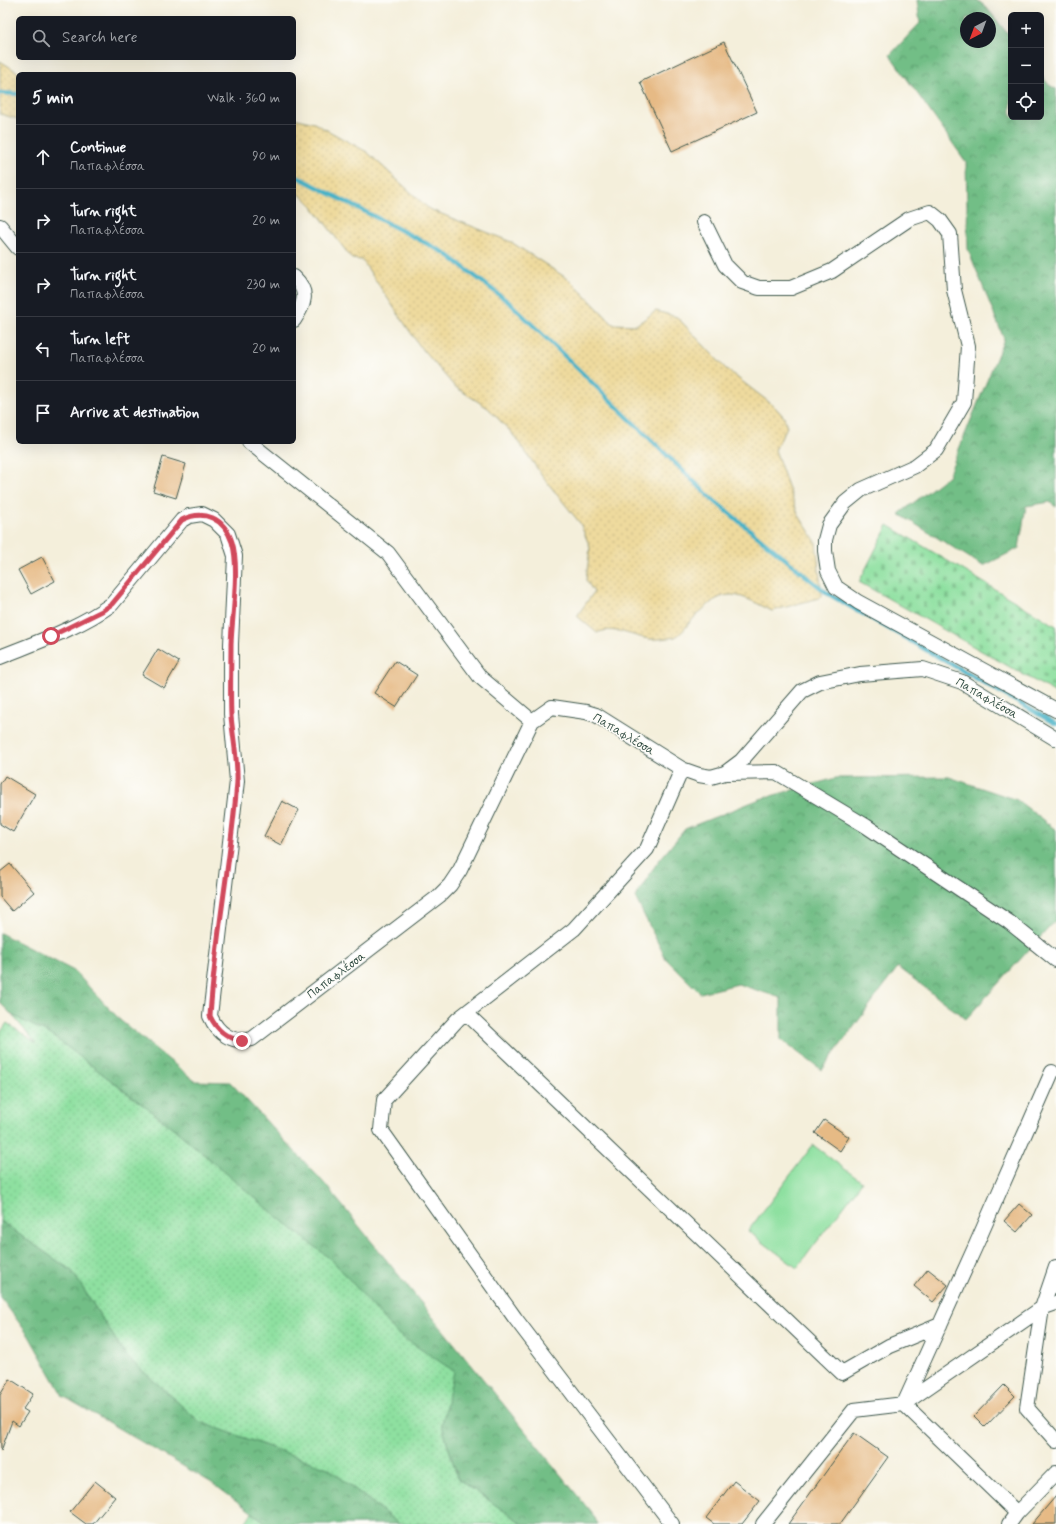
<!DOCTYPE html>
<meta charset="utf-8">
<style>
body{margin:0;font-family:Mynerve,sans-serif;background:#20242c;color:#f1f3f6}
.controls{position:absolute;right:12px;top:12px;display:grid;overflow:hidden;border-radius:6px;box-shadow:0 4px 16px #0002}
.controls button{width:36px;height:36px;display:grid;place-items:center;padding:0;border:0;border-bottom:1px solid #363941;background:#171b24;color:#f1f3f6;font:20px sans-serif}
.compass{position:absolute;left:960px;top:12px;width:36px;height:36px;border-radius:50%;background:#171b24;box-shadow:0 4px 16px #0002;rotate:221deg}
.stop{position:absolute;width:12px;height:12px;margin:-9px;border:3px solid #d1495b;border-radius:50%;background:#fff}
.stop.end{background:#d1495b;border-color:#fff;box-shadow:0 1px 4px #0008}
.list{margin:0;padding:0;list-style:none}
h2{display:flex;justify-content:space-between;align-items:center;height:52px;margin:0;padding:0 16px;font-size:17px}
h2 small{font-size:13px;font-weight:400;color:#9ea1a6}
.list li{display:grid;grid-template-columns:26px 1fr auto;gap:12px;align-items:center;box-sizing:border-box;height:64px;padding:0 16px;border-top:1px solid #363941}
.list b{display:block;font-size:15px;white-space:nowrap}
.list p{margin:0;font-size:13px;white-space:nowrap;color:#9ea1a6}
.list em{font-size:13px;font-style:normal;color:#9ea1a6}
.icon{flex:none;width:22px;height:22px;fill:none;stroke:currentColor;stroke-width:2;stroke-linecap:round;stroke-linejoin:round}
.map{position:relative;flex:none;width:1056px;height:1524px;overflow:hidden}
.search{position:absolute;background:#171b24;box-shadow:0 4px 16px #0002;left:16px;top:16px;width:280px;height:44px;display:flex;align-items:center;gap:10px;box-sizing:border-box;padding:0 14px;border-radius:6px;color:#9ea1a6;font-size:15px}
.panel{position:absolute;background:#171b24;box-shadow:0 4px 16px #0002;left:16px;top:72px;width:280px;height:372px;border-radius:6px}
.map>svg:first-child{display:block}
.grass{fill:url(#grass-dots);stroke:#568e6a}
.forest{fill:url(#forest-crowns);stroke:#487e5d;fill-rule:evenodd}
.sand{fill:url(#sand-dots);stroke:#868c69}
.cemetery{fill:url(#cemetery-stones);stroke:#568e6a}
.pitch{fill:#8ee0a0;stroke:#568e6a}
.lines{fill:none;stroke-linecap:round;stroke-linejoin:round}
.stream{stroke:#49b2c7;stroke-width:4.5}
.building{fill:#e6ba85}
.minor-casing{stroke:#3f584d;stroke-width:16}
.minor{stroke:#fff;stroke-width:14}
.route{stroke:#d1495b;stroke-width:5}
.labels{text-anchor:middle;stroke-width:3;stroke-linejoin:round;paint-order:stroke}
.street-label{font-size:12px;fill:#1f3d34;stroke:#fdfcf7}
</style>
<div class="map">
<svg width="1056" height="1524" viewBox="0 0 1056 1524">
<defs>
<pattern id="grass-dots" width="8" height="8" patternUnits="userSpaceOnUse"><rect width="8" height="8" fill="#8ee0a0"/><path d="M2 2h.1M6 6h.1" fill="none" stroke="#7ac18a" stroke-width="1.8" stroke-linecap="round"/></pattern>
<pattern id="forest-crowns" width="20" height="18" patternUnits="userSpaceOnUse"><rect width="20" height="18" fill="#72be86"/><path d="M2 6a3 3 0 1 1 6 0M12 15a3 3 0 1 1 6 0" fill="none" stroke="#5d9c6e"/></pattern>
<pattern id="sand-dots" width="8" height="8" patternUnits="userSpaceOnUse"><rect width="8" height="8" fill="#eeda9e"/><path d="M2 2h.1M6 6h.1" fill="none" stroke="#ccbc89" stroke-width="1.8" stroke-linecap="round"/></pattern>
<pattern id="cemetery-stones" width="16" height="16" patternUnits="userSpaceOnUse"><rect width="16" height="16" fill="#8ee0a0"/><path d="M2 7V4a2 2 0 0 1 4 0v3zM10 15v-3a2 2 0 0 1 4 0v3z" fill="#7ac18a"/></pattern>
</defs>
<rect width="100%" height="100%" fill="#fdfcf7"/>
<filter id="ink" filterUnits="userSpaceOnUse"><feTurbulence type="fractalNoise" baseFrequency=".025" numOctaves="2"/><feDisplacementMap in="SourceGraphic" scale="8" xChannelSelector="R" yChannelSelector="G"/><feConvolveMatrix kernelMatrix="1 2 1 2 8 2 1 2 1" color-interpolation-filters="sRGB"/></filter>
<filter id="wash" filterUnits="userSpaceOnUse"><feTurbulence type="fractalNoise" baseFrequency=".012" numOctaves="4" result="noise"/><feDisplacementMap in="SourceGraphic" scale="16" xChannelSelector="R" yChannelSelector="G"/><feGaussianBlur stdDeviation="0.9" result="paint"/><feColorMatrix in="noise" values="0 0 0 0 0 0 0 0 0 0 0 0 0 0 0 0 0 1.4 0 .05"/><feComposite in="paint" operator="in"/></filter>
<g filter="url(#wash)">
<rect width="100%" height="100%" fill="#f4efdb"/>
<path class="grass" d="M12,1015L53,1036L173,1128L267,1208L334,1262L397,1333L455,1371L442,1425L458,1479L523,1524H399L328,1468L200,1422L126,1356L72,1271L0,1221V1033L7,1023L36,1043Z
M252,1513L268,1524H244Z"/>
<path class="forest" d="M917,0H977L986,7L1011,38V117H1041V75L1049,85L1056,89V507L1050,502L1026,506L1019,548L983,566L899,514L948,476L1004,339L968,249L966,162L890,55L920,23ZM966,18H990V42H966Z
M949,777L1017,800L1056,830V920L966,1019L898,967L822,1070L781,1040V998L738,984L700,993L666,959L635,897L657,863L685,829L760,799L836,778Z
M0,933L74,971L121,1021L195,1081L230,1082L324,1183L594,1516L598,1524H523L458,1479L442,1425L454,1371L396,1333L334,1262L267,1208L173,1128L53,1036L12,1015L0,1003Z
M0,1221L72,1271L126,1356L200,1422L328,1468L399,1524H268L212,1483L63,1396L29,1336L0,1297Z"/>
<path class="sand" d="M0,61L21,74H18V119L0,114Z
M294,118L314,123L367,152L429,209L511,242L571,281L613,324L636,325L656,311L677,317L726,369L774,406L784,417L787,427L775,450L798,514L816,542L822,597L772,611C730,589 724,587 690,622C686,627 680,635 675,637C668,638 657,640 650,639C634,637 612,625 597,633L577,616L594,592L586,580L590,547L580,523L547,482L511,432L488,408L454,386L419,345L362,260L352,259L310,203L294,190Z"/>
<path class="cemetery" d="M888,525L1056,626V693L859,582Z"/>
<path class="pitch" d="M813,1145L862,1182L797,1268L748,1231Z"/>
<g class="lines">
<path class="stream" d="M0,93L18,94
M294,175L445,253L511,304L712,499L827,593L1056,724"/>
</g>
<g id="blocks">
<path class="building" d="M724,42L757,112L672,151L640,82Z
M163,457L186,464L176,498L153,491Z
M42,557L55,581L31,594L18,570Z
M158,649L179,662L164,688L142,675Z
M395,661L417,675L396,707L374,693Z
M5,776L35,794L13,832L0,824V784Z
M282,801L299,810L281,845L264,836Z
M10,864L34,892L12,911L0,897V872Z
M824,1120L849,1137L840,1151L815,1133Z
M1019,1204L1032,1215L1017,1232L1004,1221Z
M928,1269L948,1285L933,1302L914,1286Z
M10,1379L33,1394L23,1409L28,1412L19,1426L12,1421L1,1451L0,1395Z
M1004,1385L1015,1396L985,1427L974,1416Z
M854,1433L888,1457L840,1524H788Z
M95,1481L115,1497L93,1524H86L70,1512Z
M734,1481L760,1501L742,1524H714L706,1518Z
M1056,1496V1524H1032Z"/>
</g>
</g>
<g filter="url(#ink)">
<use href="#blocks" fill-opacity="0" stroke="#3f584d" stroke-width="1"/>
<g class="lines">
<g class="minor-casing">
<path id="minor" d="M704,222L725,265L742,282L759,288H791L832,271L909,219L930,212L940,220L950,234L954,290L968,346L964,402L936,450L915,466L861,490L845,503L829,525L825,540V551L828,571L836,587L858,602L1056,710
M0,226L18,248
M294,277C310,292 304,305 294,320
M249,442L388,553L480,677L532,721
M0,657C37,642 79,628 112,604L182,520L189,516L202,514L214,520L228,534L235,556L231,644V714L237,781L210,1016C218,1034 233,1044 252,1039L439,896L450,885L460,870L532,721L552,707L586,712L596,715L682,769L699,775L711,777L725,773L741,761L802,691L820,682L860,674L923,669L962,682L1056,739
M725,773L776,772L866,826L1009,922L1056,960
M466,1013L842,1373L889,1346L940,1325
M1056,1267L1042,1308L1027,1408L1056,1441
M905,1403L1042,1308L1056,1303
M904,1404L976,1245L1052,1072
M672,1524L515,1318L381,1130L384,1100L458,1019L574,929L647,849L682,769
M763,1524L854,1410L904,1404L1017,1513
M1009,1524L1017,1513L1056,1473"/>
</g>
<use href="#minor" class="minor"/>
</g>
</g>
<g class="lines" filter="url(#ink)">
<path class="route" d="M51,636L102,611L112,604L182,520C204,509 224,518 232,542C240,567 232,616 231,644C231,668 230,692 231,716C233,738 238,761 237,782C231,861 215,938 210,1016C217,1031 227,1038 242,1041"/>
</g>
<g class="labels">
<g class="street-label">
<text transform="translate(987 698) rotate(30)" y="4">Παπαφλέσσα</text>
<text transform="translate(624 734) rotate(31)" y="4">Παπαφλέσσα</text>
<text transform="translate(336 975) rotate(-37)" y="4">Παπαφλέσσα</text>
</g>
</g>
</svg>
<div class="controls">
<button>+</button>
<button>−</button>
<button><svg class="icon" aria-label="locate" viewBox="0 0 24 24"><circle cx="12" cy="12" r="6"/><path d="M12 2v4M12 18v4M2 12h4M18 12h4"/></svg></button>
</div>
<svg class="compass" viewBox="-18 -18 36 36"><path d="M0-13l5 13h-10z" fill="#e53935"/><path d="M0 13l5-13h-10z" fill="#9ea1a6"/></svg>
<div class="stop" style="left:51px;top:636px"></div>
<div class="stop end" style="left:242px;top:1041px"></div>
<div class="search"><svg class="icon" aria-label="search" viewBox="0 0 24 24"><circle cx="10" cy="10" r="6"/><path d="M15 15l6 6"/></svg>Search here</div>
<section class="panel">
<h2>5 min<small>Walk · 360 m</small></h2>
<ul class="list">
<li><svg class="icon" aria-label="ahead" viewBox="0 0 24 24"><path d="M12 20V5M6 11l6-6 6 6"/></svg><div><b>Continue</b><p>Παπαφλέσσα</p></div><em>90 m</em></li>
<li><svg class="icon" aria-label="right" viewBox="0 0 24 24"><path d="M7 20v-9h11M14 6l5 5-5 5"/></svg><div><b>Turn right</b><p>Παπαφλέσσα</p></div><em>20 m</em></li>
<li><svg class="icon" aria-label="right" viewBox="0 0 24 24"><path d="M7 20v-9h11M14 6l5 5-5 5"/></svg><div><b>Turn right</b><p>Παπαφλέσσα</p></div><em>230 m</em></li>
<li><svg class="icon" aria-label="left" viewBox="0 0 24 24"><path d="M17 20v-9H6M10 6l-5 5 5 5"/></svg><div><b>Turn left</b><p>Παπαφλέσσα</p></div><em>20 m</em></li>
<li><svg class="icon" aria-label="arrive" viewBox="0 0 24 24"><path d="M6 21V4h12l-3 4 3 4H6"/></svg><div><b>Arrive at destination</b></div></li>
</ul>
</section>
</div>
